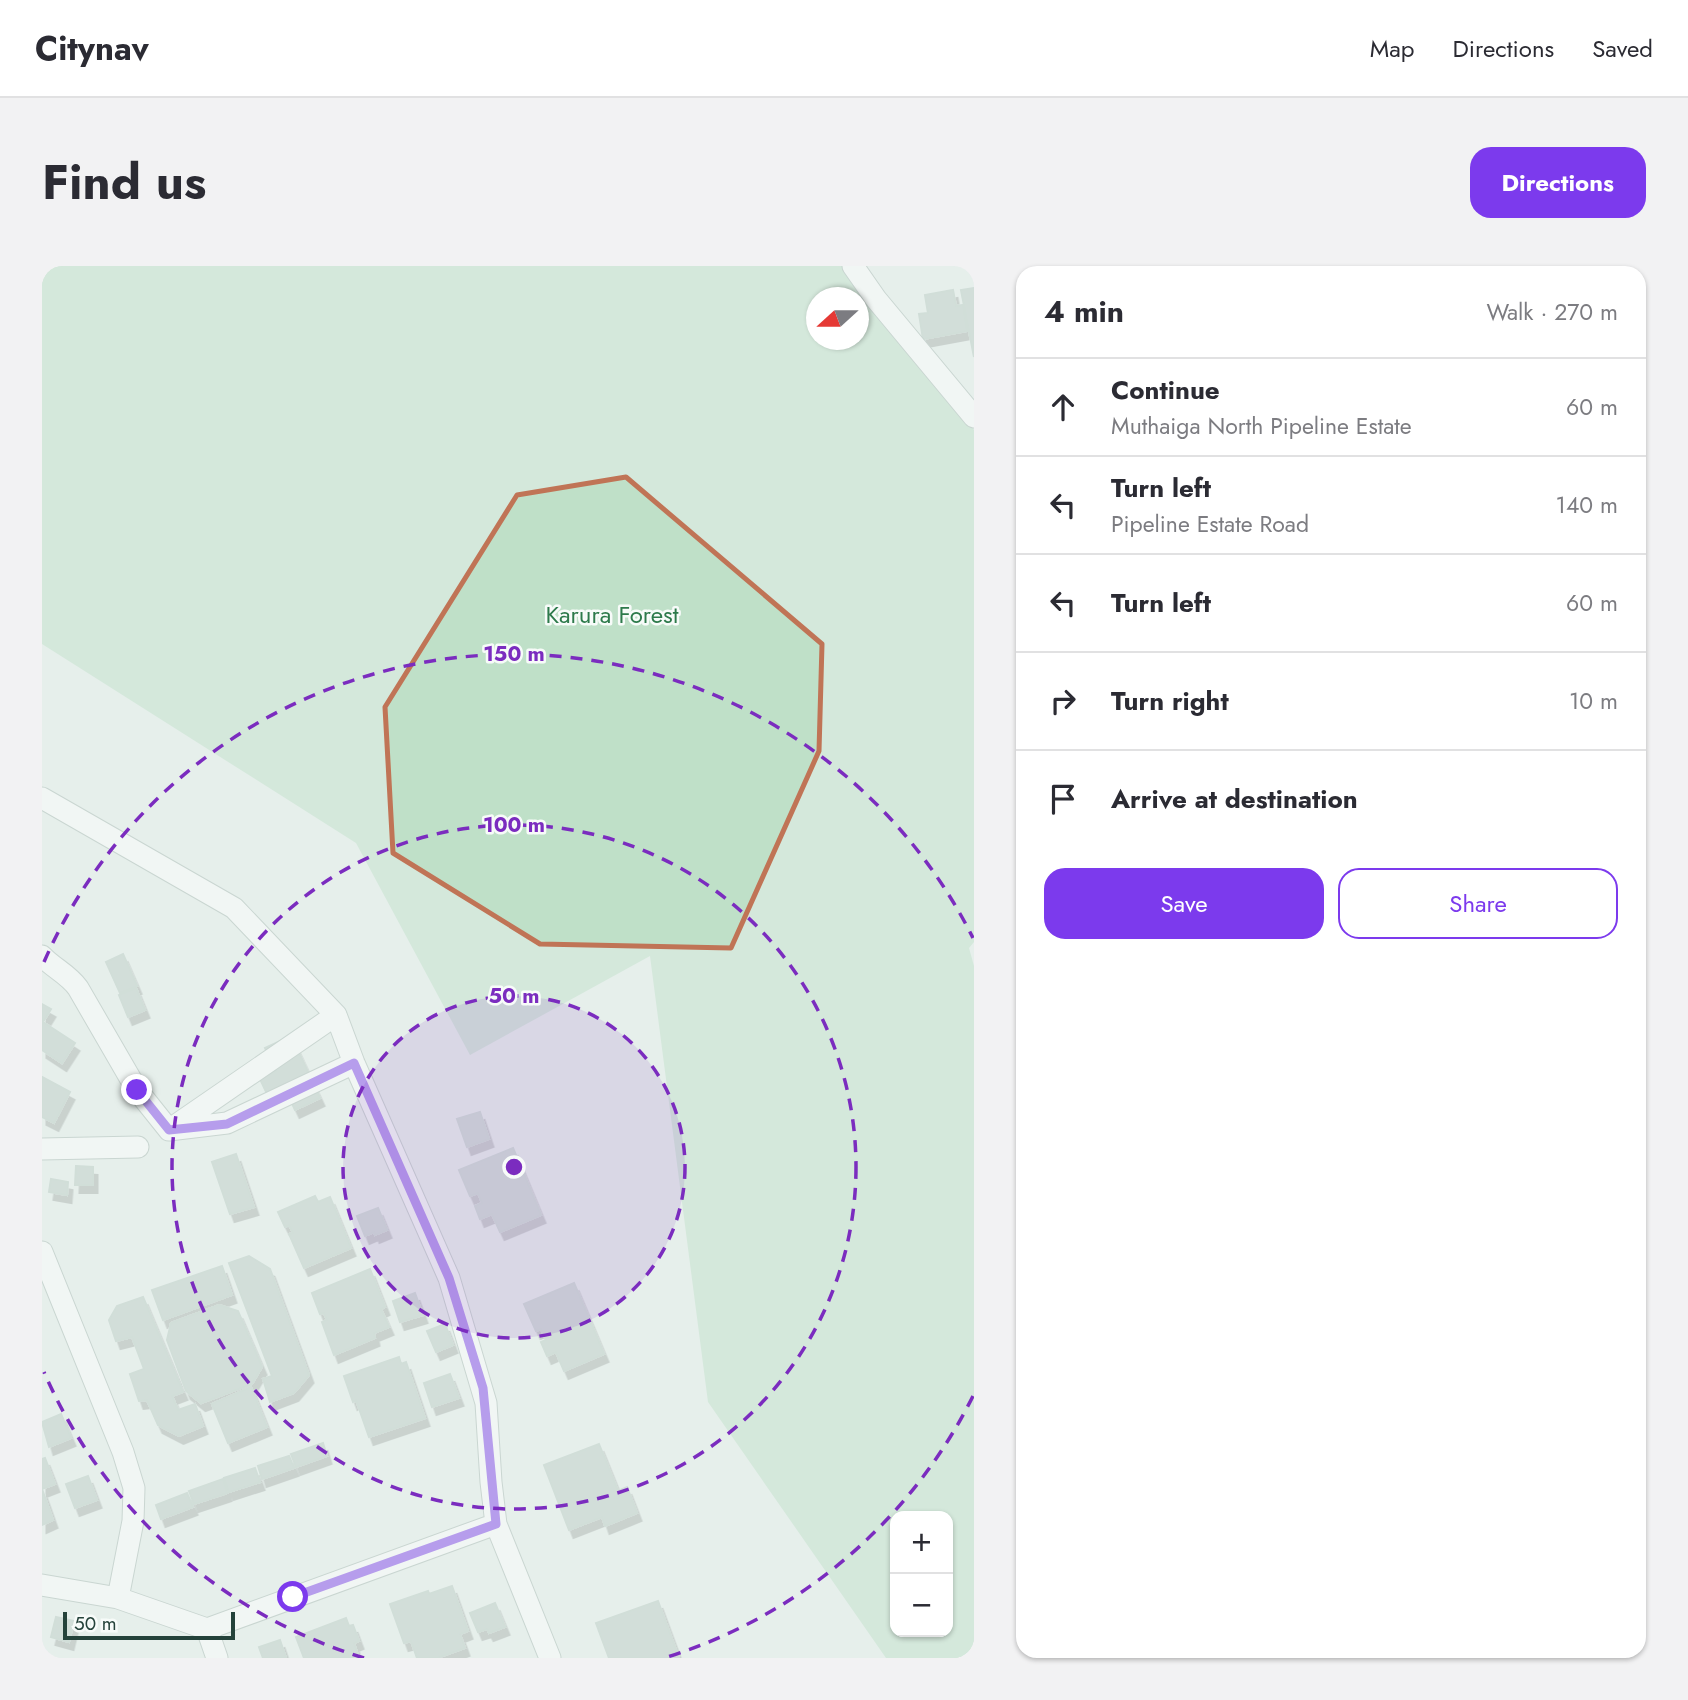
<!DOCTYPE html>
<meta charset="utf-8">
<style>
body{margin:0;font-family:Jost,sans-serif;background:#f2f2f3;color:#2b2b33}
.controls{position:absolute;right:21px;bottom:21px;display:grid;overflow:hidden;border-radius:14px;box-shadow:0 2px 5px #0004}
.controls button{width:63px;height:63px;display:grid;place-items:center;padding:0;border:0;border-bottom:2px solid #e1e1e2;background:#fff;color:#2b2b33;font:35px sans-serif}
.compass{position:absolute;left:764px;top:21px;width:63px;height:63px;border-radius:50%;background:#fff;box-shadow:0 2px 5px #0004;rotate:249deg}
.scale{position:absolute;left:21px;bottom:18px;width:172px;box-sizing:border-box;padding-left:7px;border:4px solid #24423a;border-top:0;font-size:19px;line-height:24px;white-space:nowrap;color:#24423a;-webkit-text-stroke:5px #f7fbf9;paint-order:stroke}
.stop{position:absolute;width:21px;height:21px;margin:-16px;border:5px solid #7c3aed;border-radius:50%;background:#fff}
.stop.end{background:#7c3aed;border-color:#fff;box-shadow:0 2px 7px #0008}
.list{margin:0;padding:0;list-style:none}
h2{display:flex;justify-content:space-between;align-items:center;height:91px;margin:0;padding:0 28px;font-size:30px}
h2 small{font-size:23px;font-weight:400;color:#7c7c81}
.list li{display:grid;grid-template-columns:46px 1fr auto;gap:21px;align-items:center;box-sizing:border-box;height:98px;padding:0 28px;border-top:2px solid #e1e1e2}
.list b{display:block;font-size:26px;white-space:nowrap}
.list p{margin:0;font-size:23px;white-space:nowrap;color:#7c7c81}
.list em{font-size:23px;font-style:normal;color:#7c7c81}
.actions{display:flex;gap:14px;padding:21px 28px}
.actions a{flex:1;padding:16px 0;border:2px solid #7c3aed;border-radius:21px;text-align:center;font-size:24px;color:#7c3aed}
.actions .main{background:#7c3aed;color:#fff}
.icon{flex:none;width:38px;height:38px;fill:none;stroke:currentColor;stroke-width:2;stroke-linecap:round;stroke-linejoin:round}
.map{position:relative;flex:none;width:932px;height:1392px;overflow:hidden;border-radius:21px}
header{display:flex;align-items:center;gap:42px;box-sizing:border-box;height:98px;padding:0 35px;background:#fff;border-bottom:2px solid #e1e1e2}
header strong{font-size:33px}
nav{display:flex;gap:38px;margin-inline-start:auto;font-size:24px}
.intro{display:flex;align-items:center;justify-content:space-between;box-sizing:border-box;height:168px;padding:0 42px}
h1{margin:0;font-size:49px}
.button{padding:18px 32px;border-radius:21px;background:#7c3aed;color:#fff;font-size:24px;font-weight:700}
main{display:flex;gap:42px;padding:0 42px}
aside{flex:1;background:#fff;border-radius:21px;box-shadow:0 2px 5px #0004}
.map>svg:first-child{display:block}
.green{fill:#bfe0c8;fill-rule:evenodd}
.building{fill:#bbcac4;stroke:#b8c9c2;stroke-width:2;filter:url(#shadow)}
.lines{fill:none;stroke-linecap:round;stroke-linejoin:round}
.minor-casing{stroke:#a8b8b2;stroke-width:23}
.minor{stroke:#fff;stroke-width:21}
.route{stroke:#7c3aed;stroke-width:9}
.marked{fill:none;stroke:#c07456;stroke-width:5;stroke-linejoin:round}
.ring{fill:none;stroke:#7b2cbf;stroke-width:3.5;stroke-dasharray:12 9}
.labels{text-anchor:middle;stroke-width:5;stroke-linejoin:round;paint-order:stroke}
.park-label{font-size:24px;fill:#2d7a4b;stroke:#f7fbf9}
.centre{fill:#7b2cbf;stroke:#f7fbf9;stroke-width:3.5}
.ring-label{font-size:21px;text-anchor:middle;font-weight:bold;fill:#7b2cbf;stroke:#f7fbf9;stroke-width:5;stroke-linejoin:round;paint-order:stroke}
</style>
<header>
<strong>Citynav</strong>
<nav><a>Map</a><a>Directions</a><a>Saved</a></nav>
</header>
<div class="intro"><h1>Find us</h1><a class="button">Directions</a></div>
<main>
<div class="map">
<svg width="932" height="1392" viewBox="0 0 932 1392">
<defs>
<filter id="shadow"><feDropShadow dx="4.5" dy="8" stdDeviation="0" flood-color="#0004"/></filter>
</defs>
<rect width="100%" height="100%" fill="#e6efeb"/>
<path class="green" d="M0,0H817L932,164V676L927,682L932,700V1392H844L666,1136L608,690L428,789L314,577L0,378ZM774,32H816V74H774ZM853,1250H906V1366H853Z"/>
<path class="building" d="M932,22V91L919,24Z
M911,24L914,40L921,39L925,65L881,73L877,48L886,47L883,29Z
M81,688L95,720L78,727L64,696Z
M94,722L103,744L86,751L77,729Z
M0,738L9,743L1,756L33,777L20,797L0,784Z
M249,770L278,832L253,844L243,822L226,830L218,813L234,805L223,782Z
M0,811L28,826L12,857L0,851Z
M438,846L447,873L425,881L415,853Z
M471,882L499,949L458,966L450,948L438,953L433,940L440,937L436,927L428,930L417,904Z
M194,888L212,941L188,948L170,896Z
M34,900L51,901V919H33Z
M9,913L26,916L25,929L7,926Z
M273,930L276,936L288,931L309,982L262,1002L247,968L251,967L247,959L243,961L236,946Z
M336,942L345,964L333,969L332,966L323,970L315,950Z
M207,990L228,1003L267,1109L252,1127L228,1136L221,1113L230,1110L187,997Z
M180,1000L190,1029L121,1054L110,1024Z
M328,1003L343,1041L339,1043L347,1061L332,1067L333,1072L292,1089L280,1056L285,1054L282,1047L278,1048L270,1027Z
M532,1017L562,1088L522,1105L514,1086L505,1090L499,1076L504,1074L499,1063L494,1065L482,1038Z
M373,1027L381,1049L358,1056L351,1035Z
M101,1031L141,1126L130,1130L136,1144L153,1138L161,1160L137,1170L116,1159L105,1134L97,1135L88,1108L102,1103L90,1071L74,1075L67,1054L75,1040Z
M177,1039L196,1045L220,1101L210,1118L159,1137L144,1125L125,1074L129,1057Z
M403,1058L411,1079L394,1086L385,1065Z
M357,1091L359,1098L364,1096L383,1152L327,1171L314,1134L311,1136L302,1110Z
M408,1108L417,1132L390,1141L382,1117Z
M209,1121L225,1161L186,1177L170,1138Z
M19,1148L29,1172L7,1181L0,1156Z
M281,1177L285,1190L254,1201L249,1188Z
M557,1178L576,1225L585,1221L595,1247L563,1260L560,1251L527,1264L502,1199Z
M247,1190L252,1202L220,1213L216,1200Z
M3,1192L13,1218L0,1223V1193Z
M213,1202L218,1216L187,1226L182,1212Z
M46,1210L55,1234L33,1242L24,1218Z
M181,1213L185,1227L152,1238L147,1225Z
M0,1223L11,1254L0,1259Z
M145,1227L151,1241L119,1253L114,1239Z
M410,1320L426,1365L418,1368L423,1382L395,1392H375L369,1375L362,1377L348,1338L386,1325L387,1328Z
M616,1335L637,1392H567L554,1357Z
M453,1337L463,1361L447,1367L445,1363L436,1366L428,1347Z
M14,1351L32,1355L27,1376L9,1371Z
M304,1352L307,1360L311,1359L317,1375L312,1377L317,1392H262L254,1371Z
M238,1374L244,1392H221L217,1381Z"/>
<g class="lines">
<g class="minor-casing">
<path id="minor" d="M811,0L834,33L932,151
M0,532L192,642L294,749L312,797L407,1012L444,1137L449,1216L454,1258L508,1392
M0,690C11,702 26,708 36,722L95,824L127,864
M294,749L127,864L185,857L312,797
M0,883L96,881
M0,986L81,1186L92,1222L91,1255L76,1332
M0,1319L76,1332L165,1363L454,1258
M165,1363L175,1392"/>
</g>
<use href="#minor" class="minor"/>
</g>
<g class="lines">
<path class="route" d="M95,824L127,864L185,858L312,797L407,1012L441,1122L454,1258L251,1331"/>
</g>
<path d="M0 0H932V1392H0ZM584,211L780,378L777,485L689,682L498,678L351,587L343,441L475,229Z" fill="#e6efeb" fill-opacity=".55" fill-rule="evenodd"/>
<path class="marked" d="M584,211L780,378L777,485L689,682L498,678L351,587L343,441L475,229Z"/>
<circle cx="472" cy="901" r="171" fill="#7b2cbf" fill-opacity=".12"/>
<g class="ring">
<circle cx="472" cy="901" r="171"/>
<circle cx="472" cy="901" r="342"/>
<path d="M931 1130A513 513 0 0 1 622 1392M322 1392A513 513 0 0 1 2 1106M2 696A513 513 0 0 1 931 672"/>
</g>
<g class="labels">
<g class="park-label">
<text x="570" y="357">Karura Forest</text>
</g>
</g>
<circle cx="472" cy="901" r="10" class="centre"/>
<g class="ring-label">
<text x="472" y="395">150 m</text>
<text x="472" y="566">100 m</text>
<text x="472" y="737">50 m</text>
</g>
</svg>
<div class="controls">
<button>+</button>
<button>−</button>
</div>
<svg class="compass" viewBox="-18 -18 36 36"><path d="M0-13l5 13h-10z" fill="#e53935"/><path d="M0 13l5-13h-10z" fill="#7c7c81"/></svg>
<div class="scale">50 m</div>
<div class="stop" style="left:251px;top:1331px"></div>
<div class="stop end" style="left:95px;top:824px"></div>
</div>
<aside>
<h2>4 min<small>Walk · 270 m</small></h2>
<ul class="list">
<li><svg class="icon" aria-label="ahead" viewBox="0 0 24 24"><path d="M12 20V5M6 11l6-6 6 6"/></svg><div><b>Continue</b><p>Muthaiga North Pipeline Estate</p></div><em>60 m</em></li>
<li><svg class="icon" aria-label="left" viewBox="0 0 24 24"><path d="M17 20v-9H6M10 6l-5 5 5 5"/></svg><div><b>Turn left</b><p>Pipeline Estate Road</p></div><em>140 m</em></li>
<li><svg class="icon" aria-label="left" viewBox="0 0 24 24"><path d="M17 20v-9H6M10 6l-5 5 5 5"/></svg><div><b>Turn left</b></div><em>60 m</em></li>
<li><svg class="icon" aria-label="right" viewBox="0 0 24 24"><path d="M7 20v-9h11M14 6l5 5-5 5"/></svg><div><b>Turn right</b></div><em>10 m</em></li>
<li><svg class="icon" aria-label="arrive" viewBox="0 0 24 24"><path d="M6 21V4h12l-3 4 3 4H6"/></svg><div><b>Arrive at destination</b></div></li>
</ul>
<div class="actions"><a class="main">Save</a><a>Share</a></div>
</aside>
</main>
